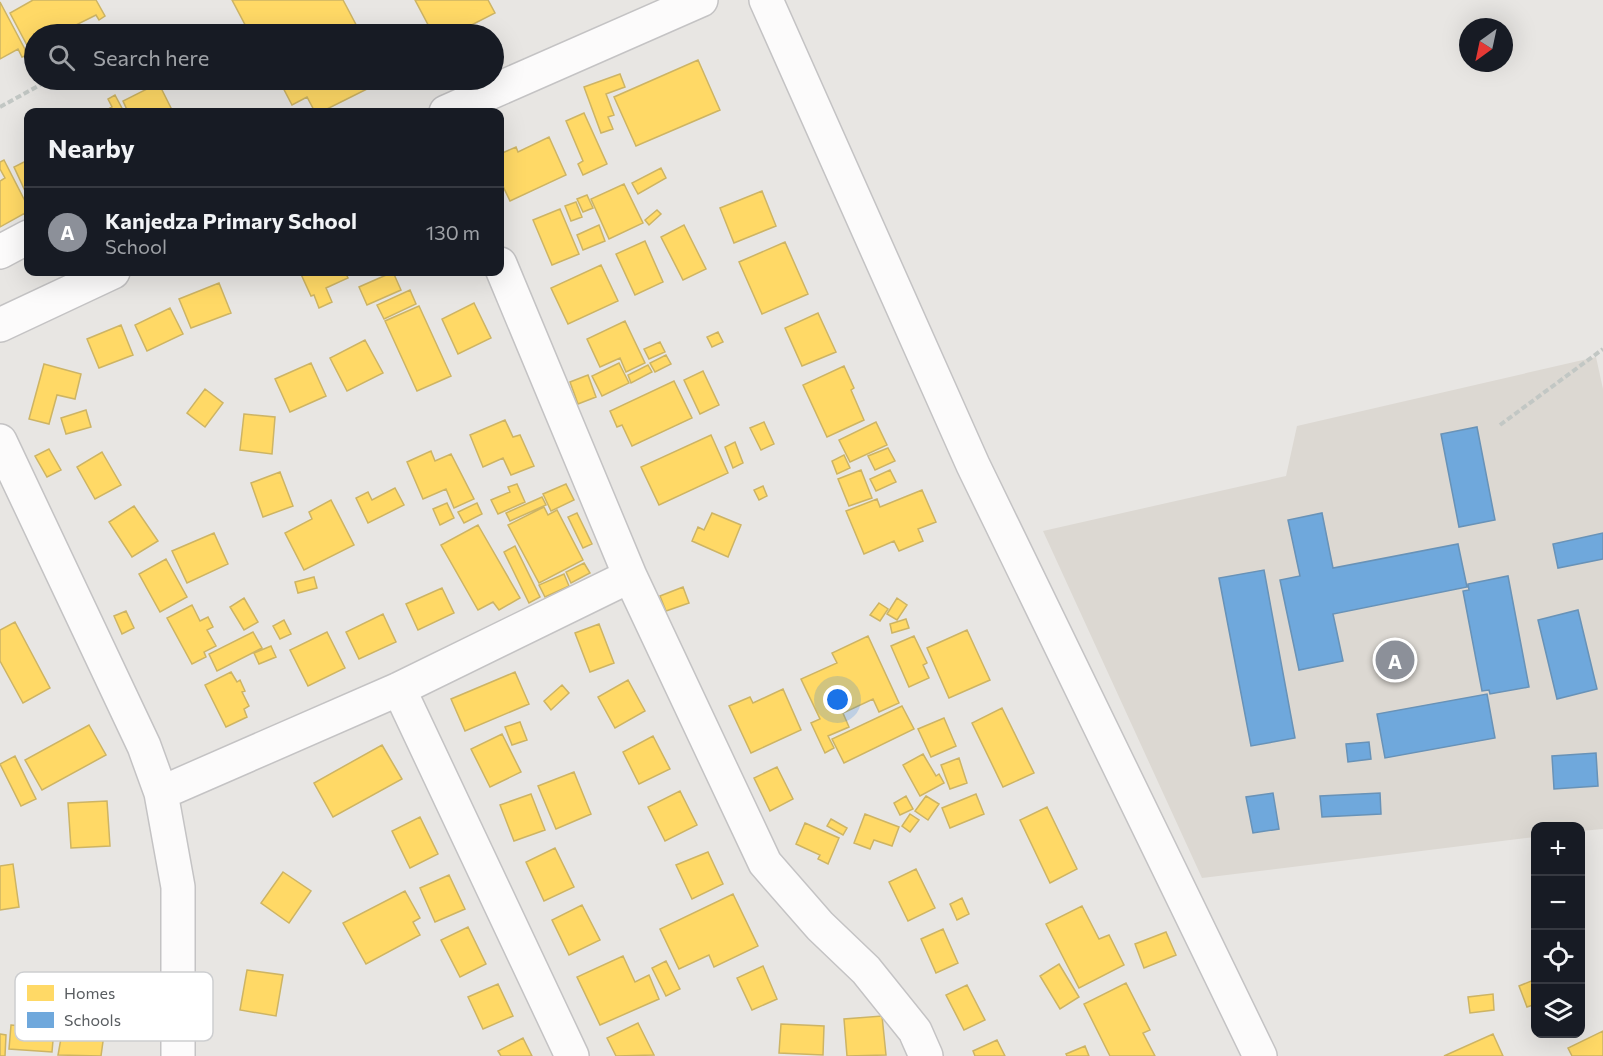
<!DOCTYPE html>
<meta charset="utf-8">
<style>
body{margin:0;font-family:Commissioner,sans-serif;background:#242831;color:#f1f3f6}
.controls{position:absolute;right:18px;bottom:18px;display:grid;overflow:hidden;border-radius:12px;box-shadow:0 6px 24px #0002}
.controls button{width:54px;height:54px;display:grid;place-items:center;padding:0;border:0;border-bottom:2px solid #363941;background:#171b24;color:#f1f3f6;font:30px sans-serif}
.compass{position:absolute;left:1459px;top:18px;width:54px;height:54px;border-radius:50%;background:#171b24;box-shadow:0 6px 24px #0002;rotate:213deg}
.you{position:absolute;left:838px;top:700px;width:21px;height:21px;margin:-15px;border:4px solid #fff;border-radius:50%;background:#1a73e8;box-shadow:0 0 0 9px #1a73e833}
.badge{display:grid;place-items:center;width:39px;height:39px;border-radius:50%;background:#8c9099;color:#fff;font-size:20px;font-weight:700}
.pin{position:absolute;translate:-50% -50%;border:3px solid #fff;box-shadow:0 2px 6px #0006}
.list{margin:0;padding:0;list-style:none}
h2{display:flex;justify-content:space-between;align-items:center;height:78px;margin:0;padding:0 24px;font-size:26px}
h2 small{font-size:20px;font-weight:400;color:#9ea1a6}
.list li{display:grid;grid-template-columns:39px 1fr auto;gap:18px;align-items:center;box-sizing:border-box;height:90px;padding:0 24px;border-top:2px solid #363941}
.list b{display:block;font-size:22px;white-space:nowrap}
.list p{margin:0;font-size:20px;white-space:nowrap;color:#9ea1a6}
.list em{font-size:20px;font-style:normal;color:#9ea1a6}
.icon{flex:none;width:33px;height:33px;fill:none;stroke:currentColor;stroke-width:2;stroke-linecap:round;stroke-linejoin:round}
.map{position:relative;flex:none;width:1603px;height:1056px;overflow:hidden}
.search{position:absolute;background:#171b24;box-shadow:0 6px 24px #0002;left:24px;top:24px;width:480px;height:66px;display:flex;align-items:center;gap:15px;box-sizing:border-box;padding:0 21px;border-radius:33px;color:#9ea1a6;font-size:22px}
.panel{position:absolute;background:#171b24;box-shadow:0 6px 24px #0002;left:24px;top:108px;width:480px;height:168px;border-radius:12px}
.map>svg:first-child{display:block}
.education{fill:#dcd8d2}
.homes{fill:#ffd966;stroke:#cdb464;stroke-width:1.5}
.schools{fill:#6fa8dc;stroke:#6892b7;stroke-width:1.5}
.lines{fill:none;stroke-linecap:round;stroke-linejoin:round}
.minor-casing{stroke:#c4c3c4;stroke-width:36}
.path{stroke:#c2c7c4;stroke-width:4;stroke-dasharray:6 3;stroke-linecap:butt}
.minor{stroke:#fcfbfb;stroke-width:33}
.key{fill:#fff;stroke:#cdced0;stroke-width:1.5}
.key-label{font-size:16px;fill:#595d61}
</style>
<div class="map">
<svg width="1603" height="1056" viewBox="0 0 1603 1056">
<rect width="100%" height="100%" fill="#e8e6e3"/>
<path class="education" d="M1596,357L1603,389V829L1581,831L1580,826H1536L1535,837L1202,878L1043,531L1286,476L1297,426Z"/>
<path class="homes" d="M33,0H96L105,16L99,20L96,15L58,34H34V46L29,49L10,13Z
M232,0H343L361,34H269L266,27L250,34Z
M415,0H488L495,13L454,34H433Z
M0,2L28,55L22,57L18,49L0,59Z
M698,60L720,110L636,146L614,97Z
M620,74L625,87L606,94L614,115L608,117L613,129L601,133L584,87Z
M147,80H157L173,112H128L123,101L151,87Z
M279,80H385L321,112H315L307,97L292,105Z
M115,95L124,112H103L112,107L108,99Z
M584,113L607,164L583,175L578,164L583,161L566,121Z
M549,137L566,175L510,201L500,180V154L516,147L518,152Z
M4,160L28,207V219L25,213L0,227V181L5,178L0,169V162Z
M28,160V192L26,193L14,167Z
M661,168L666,178L638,194L632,183Z
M624,184L643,223L609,239L591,199Z
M762,191L776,226L734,243L720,208Z
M587,195L593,208L583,212L577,199Z
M576,202L582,217L571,221L565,206Z
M560,209L579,254L552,265L533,220Z
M657,210L661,214L649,225L645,220Z
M599,225L605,241L583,250L577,235Z
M684,225L706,269L683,280L661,237Z
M645,241L663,282L635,295L616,254Z
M785,242L808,294L762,314L739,262Z
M601,265L618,301L568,324L551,288Z
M300,272H345L348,278L326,288L332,302L319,308L314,295L311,296Z
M393,272L401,290L367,305L359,287Z
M219,283L231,313L191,328L179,299Z
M410,290L416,304L384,319L377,305Z
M474,303L491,338L458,354L442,319Z
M419,306L451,376L417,391L385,321Z
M170,308L183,334L147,351L135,325Z
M818,313L836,352L802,366L785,328Z
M625,321L645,363L626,372L620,358L600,367L587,339Z
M121,325L133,355L99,368L87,339Z
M718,332L723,342L712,347L707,337Z
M365,340L383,373L347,391L330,358Z
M660,342L665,352L649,359L644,349Z
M666,355L671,364L655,372L650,363Z
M311,363L326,396L290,412L275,379Z
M619,363L629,383L602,396L592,376Z
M44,364L81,374L75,399L57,395L49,424L29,419Z
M648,365L652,372L631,383L628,375Z
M844,366L854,388L851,390L864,420L827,437L803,385Z
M703,371L719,405L700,414L684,380Z
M588,375L596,397L578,404L570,382Z
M674,381L692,418L632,446L622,425L617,427L610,411Z
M205,389L223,403L205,427L187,413Z
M86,410L91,427L66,434L61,418Z
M244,414L275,417L272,454L240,450Z
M505,420L513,437L520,435L534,466L511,475L503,458L483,467L470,435Z
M764,422L774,444L761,450L750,428Z
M876,422L887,445L850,462L839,440Z
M711,435L728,473L659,505L641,467Z
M735,442L743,463L733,468L725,447Z
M888,448L895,461L875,470L868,456Z
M49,449L61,470L47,477L35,456Z
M431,451L435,461L451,454L474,499L454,508L446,489L423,499L407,462Z
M102,452L121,485L95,499L77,467Z
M844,455L850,468L837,474L832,461Z
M861,470L872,498L849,506L838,479Z
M890,470L896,482L876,491L870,479Z
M280,472L293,506L263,517L251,483Z
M517,484L525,502L498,514L491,500L510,492L508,487Z
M566,484L574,500L551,511L543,494Z
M763,486L767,496L759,500L754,490Z
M395,488L404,505L368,523L356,498L368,492L372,500Z
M922,490L936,522L918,529L923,541L899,551L894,541L864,554L846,511L877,499L880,507Z
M542,497L546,505L510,521L506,513Z
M331,500L354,545L304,570L285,533L312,519L309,512Z
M447,503L454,518L440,525L433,509Z
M477,503L482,514L464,523L458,512Z
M134,506L158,541L132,557L109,522Z
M544,507L548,515L557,510L583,560L539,583L508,525Z
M577,513L592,544L583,548L568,517Z
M712,513L741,525L728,557L692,541L698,527L704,530Z
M478,525L520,598L499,610L493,602L478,610L441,545Z
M214,533L228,564L187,583L172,551Z
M515,546L540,597L529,603L504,552Z
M166,559L187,597L160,612L139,574Z
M584,563L590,573L571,583L566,572Z
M564,574L569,586L545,597L539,585Z
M314,577L317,588L298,593L295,582Z
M683,587L689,603L666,611L660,596Z
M442,588L454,613L418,630L406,604Z
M244,598L258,622L244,630L230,607Z
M897,598L907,605L897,620L887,614Z
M879,603L888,609L880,621L870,615Z
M192,605L200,621L208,617L213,627L207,630L216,646L204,652L206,657L192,664L167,618Z
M126,611L134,628L122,634L114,616Z
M383,614L396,642L359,659L346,632Z
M906,619L909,628L892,633L890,624Z
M284,620L291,634L280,639L273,626Z
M15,622L50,688L23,703L0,661V630Z
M599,624L614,663L590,672L575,633Z
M967,630L990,680L949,698L927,648Z
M253,632L262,648L217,671L209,654Z
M327,632L345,668L308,686L290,650Z
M868,636L899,703L879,712L873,699L843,713L849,727L828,736L834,748L825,753L811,723L820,719L801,679L837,663L832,653Z
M914,636L927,663L923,665L929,678L909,687L891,646Z
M271,646L276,657L259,664L254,653Z
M231,672L237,682L240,680L245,691L242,692L249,706L244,709L247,717L226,727L205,685Z
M515,672L529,704L465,731L451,699Z
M628,680L645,711L615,728L598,697Z
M562,685L569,693L551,710L544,701Z
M783,689L801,730L751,753L729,706L750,697L753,703Z
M902,706L914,729L844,763L832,739Z
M1002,708L1034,773L1003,787L972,723Z
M944,718L956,746L931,757L918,729Z
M520,722L527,740L512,745L505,727Z
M89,725L106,755L42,790L25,760Z
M502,734L521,772L490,787L471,749Z
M653,736L670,769L639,784L623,752Z
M382,745L402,779L333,817L314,783Z
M923,754L936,776L939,774L944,783L920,796L903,765Z
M15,756L36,799L21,806L0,764Z
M959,758L967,783L950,789L941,765Z
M777,767L793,799L770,811L754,778Z
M574,772L591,814L556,829L538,786Z
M680,791L697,825L665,841L648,807Z
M531,794L545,830L514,841L500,805Z
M976,794L984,814L950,828L942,808Z
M906,796L913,809L900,815L894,803Z
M926,796L939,804L928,820L915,811Z
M107,801L110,846L71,848L68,803Z
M1047,807L1077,869L1050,883L1020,820Z
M865,814L899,827L892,846L874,840L870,849L854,843Z
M910,814L919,820L910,832L902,826Z
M420,817L438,854L410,868L392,831Z
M831,819L847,828L843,835L827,826Z
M805,823L839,838L828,864L818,859L820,855L796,844Z
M555,848L574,887L544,901L526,862Z
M708,852L723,884L692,899L676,865Z
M13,864L19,907L0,910V866Z
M916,869L935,908L908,921L889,882Z
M283,872L311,891L289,923L261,903Z
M449,875L465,909L435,922L420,888Z
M405,891L420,918L413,922L420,935L366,964L343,923Z
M733,894L758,946L714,967L709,955L679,969L660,929Z
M962,898L969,914L957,920L950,904Z
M582,905L600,940L569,955L552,920Z
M1082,906L1099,939L1109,935L1124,965L1079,988L1046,924Z
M468,927L486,964L460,977L441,940Z
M943,929L958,963L936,973L921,939Z
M1166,932L1176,955L1144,968L1135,944Z
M623,956L635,982L649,975L659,999L600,1025L577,977Z
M666,961L680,989L666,996L652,968Z
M1059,964L1079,997L1060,1009L1040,976Z
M763,966L777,999L752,1010L737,978Z
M247,970L283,975L276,1016L240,1010Z
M1536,979V1004L1527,1007L1519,986Z
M1126,983L1150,1030L1143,1033L1155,1056H1110L1084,1004Z
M498,984L513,1016L483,1029L468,997Z
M967,985L985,1020L964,1030L946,995Z
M1493,994L1494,1010L1470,1013L1468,997Z
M882,1016L886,1055L847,1056L844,1019Z
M638,1023L654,1055L616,1056L607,1038Z
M781,1024L824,1026L823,1055L779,1053Z
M11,1025L54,1029L52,1052L9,1049Z
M63,1027L104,1034L101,1056L58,1055Z
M1603,1031V1056H1572L1568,1048Z
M0,1034L6,1035L5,1056H0Z
M1493,1034L1503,1056H1444Z
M523,1038L532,1056H501L498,1051Z
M997,1040L1005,1056H975L973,1051Z
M1085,1046L1089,1056H1067L1066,1054Z"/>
<path class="schools" d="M1477,427L1495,520L1459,527L1441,434Z
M1322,513L1333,568L1458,544L1467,587L1333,614L1343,661L1299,670L1280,580L1300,576L1288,520Z
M1603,533V559L1558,568L1553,544Z
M1264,570L1295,738L1251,746L1219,578Z
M1508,576L1529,687L1490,694L1489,690L1482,691L1463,591L1469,590L1468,584Z
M1578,610L1597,689L1557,699L1538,620Z
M1487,694L1495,738L1385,758L1377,714Z
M1369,742L1371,759L1348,762L1346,744Z
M1596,753L1598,786L1554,789L1552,756Z
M1273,793L1279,829L1253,833L1246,797Z
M1380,793L1381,814L1322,817L1320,796Z"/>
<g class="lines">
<g class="minor-casing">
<path id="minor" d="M766,0L973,465L1260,1056
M446,112L701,0
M0,252L28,237
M500,264L630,576L765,863L820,926L866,970L915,1031L926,1056
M0,325L113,272
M0,441L144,746L161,793L178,887V1056
M399,689L572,1056
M161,793L399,689L630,576"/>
</g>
<path class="path" d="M0,107L49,80
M1500,425L1603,349"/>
<use href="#minor" class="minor"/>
</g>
<rect x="15" y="972" width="198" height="69" rx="9" class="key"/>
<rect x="27" y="985" width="27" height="16" fill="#ffd966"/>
<rect x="27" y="1012" width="27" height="16" fill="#6fa8dc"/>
<g class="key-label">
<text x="64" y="999">Homes</text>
<text x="64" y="1026">Schools</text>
</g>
</svg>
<div class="controls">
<button>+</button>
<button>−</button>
<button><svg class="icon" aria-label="locate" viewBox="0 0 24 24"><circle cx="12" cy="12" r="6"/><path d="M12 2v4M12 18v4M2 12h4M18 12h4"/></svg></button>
<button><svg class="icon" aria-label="layers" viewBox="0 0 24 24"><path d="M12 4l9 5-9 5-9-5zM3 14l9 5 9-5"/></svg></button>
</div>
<svg class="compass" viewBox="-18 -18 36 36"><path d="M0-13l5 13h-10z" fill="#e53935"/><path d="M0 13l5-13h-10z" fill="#9ea1a6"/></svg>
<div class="you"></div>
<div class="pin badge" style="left:1395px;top:660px">A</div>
<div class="search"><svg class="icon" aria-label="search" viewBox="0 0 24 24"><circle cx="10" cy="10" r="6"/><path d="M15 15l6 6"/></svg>Search here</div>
<section class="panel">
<h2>Nearby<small></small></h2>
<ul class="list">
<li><span class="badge">A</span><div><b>Kanjedza Primary School</b><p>School</p></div><em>130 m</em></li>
</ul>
</section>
</div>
